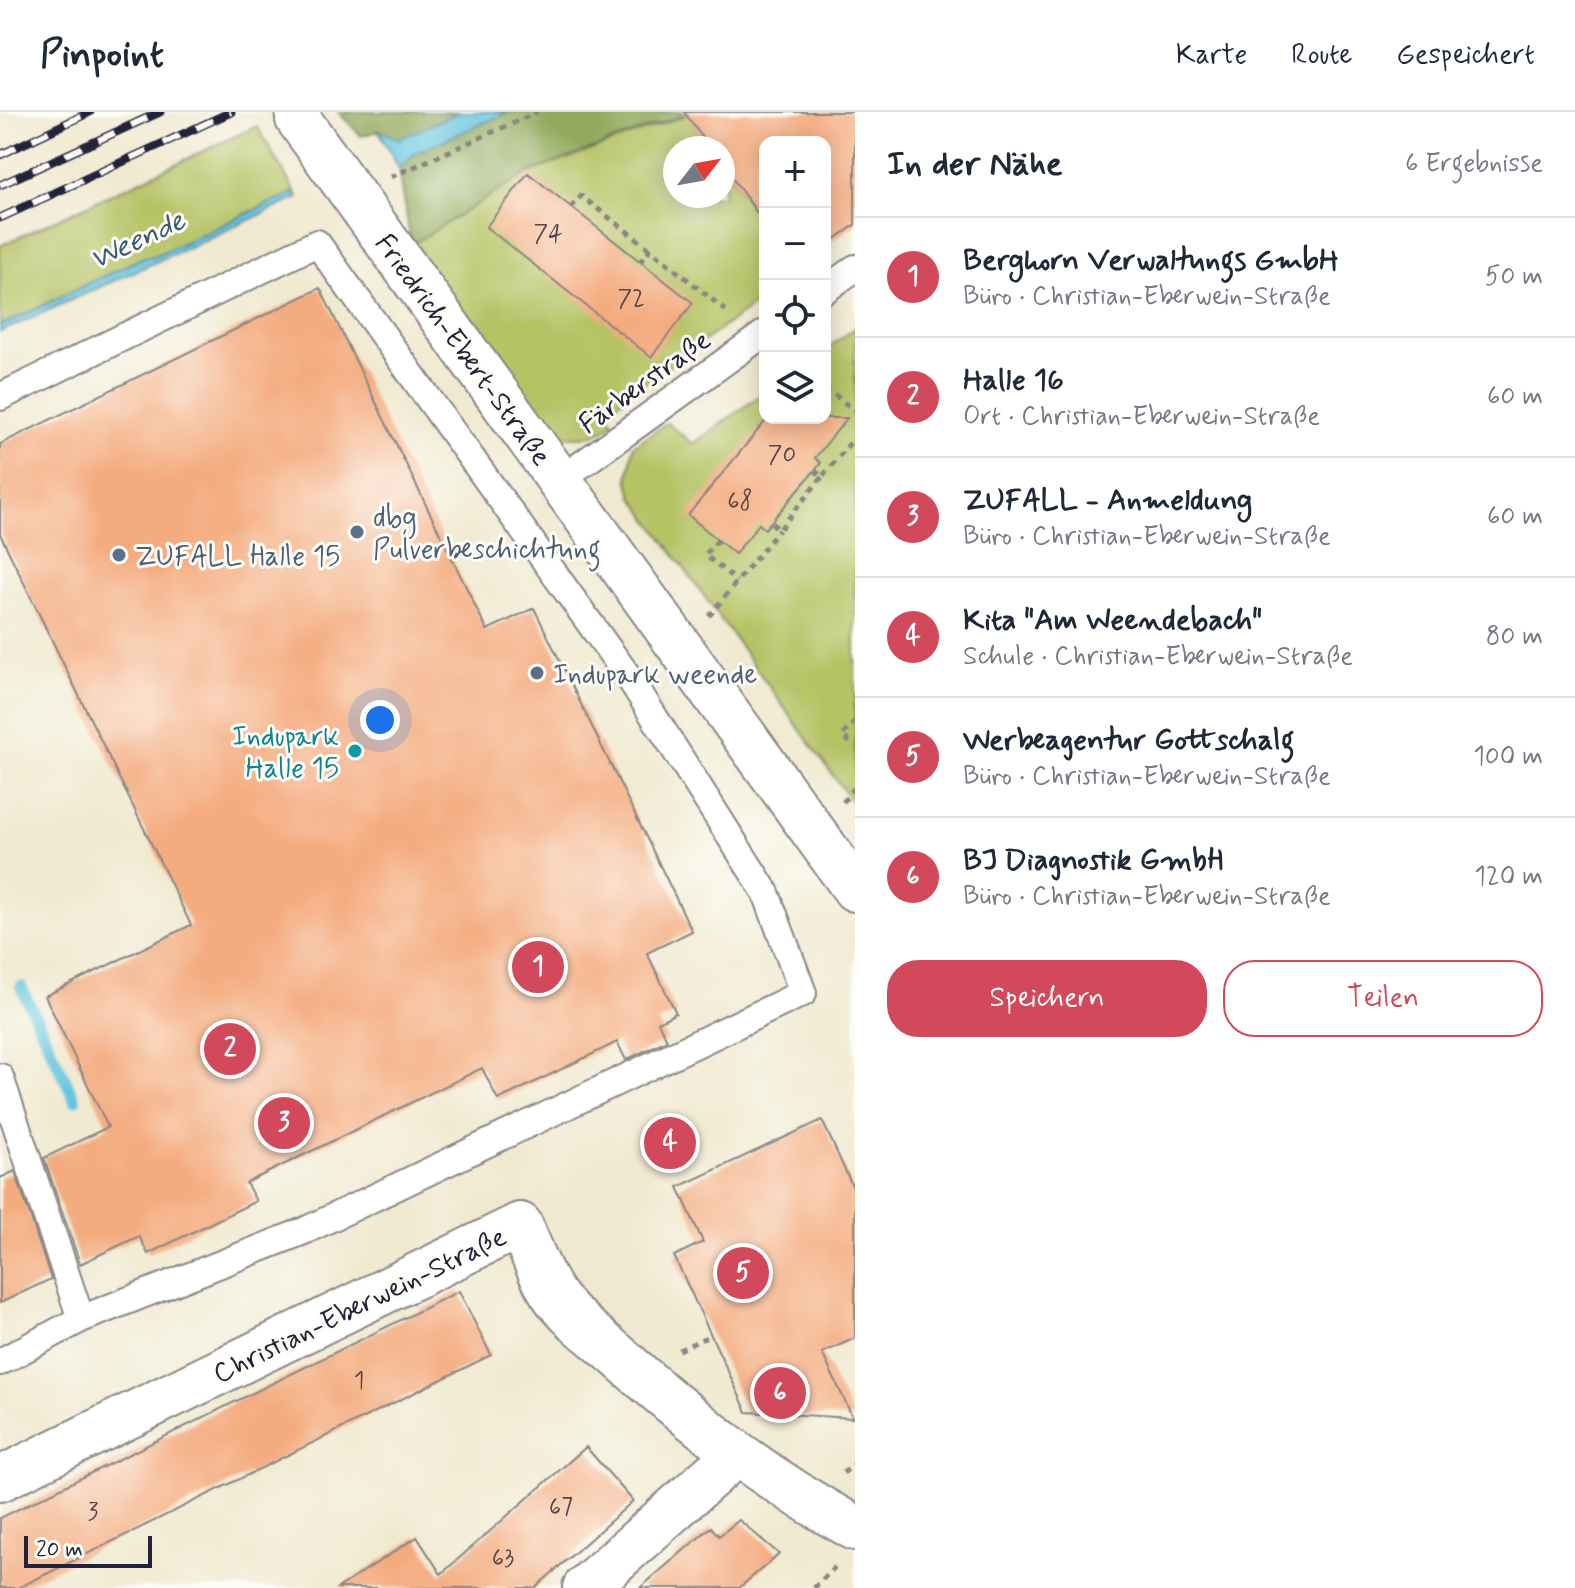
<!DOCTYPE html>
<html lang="de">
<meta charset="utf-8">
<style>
body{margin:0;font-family:Mynerve,sans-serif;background:#f6f6f7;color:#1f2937}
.controls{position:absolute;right:24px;top:24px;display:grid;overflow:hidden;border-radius:16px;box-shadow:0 4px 20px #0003}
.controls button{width:72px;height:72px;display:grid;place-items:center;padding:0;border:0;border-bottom:2px solid #e0e1e3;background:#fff;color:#1f2937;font:40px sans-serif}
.compass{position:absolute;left:663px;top:24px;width:72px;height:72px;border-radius:50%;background:#fff;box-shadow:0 4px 20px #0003;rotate:59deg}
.scale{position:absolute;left:24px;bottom:20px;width:128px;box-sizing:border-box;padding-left:8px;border:4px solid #22223b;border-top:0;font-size:22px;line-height:28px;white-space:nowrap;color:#22223b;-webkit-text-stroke:6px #fdfcf7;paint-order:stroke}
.you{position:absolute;left:380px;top:608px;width:28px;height:28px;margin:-20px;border:6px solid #fff;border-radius:50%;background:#1a73e8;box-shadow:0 0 0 12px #1a73e833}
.badge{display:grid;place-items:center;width:52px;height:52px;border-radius:50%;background:#d1495b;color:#fff;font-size:26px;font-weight:700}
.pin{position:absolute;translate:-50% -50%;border:4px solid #fff;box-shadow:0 2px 8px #0006}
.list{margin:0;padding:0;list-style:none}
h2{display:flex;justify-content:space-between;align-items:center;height:104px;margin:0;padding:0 32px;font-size:34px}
h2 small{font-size:26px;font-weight:400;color:#747a83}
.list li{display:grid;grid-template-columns:52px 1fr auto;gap:24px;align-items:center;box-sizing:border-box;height:120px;padding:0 32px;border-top:2px solid #e0e1e3}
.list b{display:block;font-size:30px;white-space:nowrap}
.list p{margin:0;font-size:26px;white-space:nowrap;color:#747a83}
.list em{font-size:26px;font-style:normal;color:#747a83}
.actions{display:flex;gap:16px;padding:24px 32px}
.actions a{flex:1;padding:18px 0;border:2px solid #d1495b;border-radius:32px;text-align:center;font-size:28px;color:#d1495b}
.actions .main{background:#d1495b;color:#fff}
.icon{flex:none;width:44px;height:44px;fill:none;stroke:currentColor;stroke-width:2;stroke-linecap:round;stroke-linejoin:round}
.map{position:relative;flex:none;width:855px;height:1476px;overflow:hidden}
header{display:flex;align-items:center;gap:48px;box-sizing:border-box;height:112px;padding:0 40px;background:#fff;border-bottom:2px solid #e0e1e3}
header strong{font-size:38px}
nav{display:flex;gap:44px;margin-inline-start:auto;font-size:28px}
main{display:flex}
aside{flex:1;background:#fff}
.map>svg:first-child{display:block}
.green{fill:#b5c365;stroke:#6c7250;stroke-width:2}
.forest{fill:#90a95a;stroke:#59664a;stroke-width:2}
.water{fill:#61c4df;stroke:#42738d;stroke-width:2}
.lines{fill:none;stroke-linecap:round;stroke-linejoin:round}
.stream{stroke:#61c4df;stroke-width:12}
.building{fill:#f4ab7e}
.lane-casing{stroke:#898685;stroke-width:30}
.street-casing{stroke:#898685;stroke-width:48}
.path{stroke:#898685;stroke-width:5;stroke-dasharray:6 6;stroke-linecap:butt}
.lane{stroke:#fff;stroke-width:26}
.street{stroke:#fff;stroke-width:44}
.rail-casing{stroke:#22223b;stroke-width:9}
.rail{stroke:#fdfcf7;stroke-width:6;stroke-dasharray:18;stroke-linecap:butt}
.service-dot{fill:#5c6f8a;stroke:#fdfcf7;stroke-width:3}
.culture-dot{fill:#0f9aa8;stroke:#fdfcf7;stroke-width:3}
.labels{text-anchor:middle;stroke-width:6;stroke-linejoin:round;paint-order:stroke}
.number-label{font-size:24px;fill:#56444c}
.street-label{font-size:28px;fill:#22223b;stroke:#fdfcf7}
.service-label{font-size:28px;fill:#4e5e75;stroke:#fdfcf7;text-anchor:start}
.culture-label{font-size:28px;fill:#0d838f;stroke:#fdfcf7;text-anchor:end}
.water-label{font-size:30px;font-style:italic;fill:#385b74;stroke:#fdfcf7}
</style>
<header>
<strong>Pinpoint</strong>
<nav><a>Karte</a><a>Route</a><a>Gespeichert</a></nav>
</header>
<main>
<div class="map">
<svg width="855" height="1476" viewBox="0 0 855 1476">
<rect width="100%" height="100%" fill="#fdfcf7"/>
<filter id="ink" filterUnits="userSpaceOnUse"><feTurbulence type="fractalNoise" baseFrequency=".0125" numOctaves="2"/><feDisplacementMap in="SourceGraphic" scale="16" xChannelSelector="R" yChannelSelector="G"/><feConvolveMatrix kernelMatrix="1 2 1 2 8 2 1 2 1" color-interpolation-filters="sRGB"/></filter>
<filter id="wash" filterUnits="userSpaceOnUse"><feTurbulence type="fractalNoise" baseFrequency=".006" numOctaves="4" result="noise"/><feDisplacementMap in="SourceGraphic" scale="32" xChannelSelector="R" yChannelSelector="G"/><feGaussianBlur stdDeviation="1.8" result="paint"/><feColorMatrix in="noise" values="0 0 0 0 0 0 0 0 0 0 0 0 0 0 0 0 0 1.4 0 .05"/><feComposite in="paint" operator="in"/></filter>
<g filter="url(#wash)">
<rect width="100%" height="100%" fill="#f0e9cf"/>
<path class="green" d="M687,3L710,36H675V84H723V54L765,112V185L606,299L614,311C591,328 576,328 549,319L411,133L528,61Z
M257,14L295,80L154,144L144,145L0,214V134Z
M855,216V694L633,385L628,367L633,334L667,311L693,332L765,280V306H825V238Z"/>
<path class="forest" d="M338,0H691L528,61L411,133L399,56L379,19L361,24Z"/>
<path class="water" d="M459,0H508L415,41L399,56L379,18L399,27Z
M295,80L298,86L0,220V214L144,145L154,144Z"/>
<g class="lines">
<path class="stream" d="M21,875L75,988"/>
</g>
<g id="blocks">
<path class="building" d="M684,0H855V113L825,134V30H765V112L723,53V36H710Z
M528,61L693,191L651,245L486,115Z
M320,176L487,518L534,496L692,819L647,841L676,901L658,910L667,928L626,948L617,930L498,988L482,956L246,1071L256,1089L148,1142L139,1124L80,1152L44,1046L108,1015L45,884L191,813L0,422V332Z
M768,306H847L815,346L821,351L765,417L759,412L735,442L688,403Z
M822,1008L855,1080V1226L822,1241L853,1306L747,1300L674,1144L703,1130L678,1075Z
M15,1059L51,1167L0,1191V1066Z
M459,1179L491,1243L18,1476H0V1406Z
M586,1335L633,1389L535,1476H338L417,1425L441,1462Z
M739,1408L779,1442L739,1476H640L711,1415L719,1424Z"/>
</g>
</g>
<g filter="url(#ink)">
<use href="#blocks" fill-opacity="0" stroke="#898685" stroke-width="2"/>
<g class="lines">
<g class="lane-casing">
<path id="lane" d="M825,178L855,156
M0,285L317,131L632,570L766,781L803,881L304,1119L81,1207L0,1250
M560,368L765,221
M0,965L81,1207"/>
</g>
<g class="street-casing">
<path id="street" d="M298,7L855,777
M0,1367L520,1113C531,1136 540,1165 555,1185C571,1207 598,1226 618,1244C692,1310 767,1368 855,1416
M585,1476L735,1343"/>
</g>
<path class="path" d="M391,65L538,0
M571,96L581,84L650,137
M640,150L650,137L730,202
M825,275L855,299
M815,358L822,365L855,325
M772,411L779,418L822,365
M718,428L705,443L737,469
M709,504L779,418
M855,609L842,624L855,634
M843,690L855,675
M679,1238L711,1223
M843,1361L855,1352
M814,1476L835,1455"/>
<use href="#lane" class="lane"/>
<use href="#street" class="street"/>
<g class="rail-casing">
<path id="rail" d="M0,43L90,0
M0,73L160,0
M0,106L231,0"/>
</g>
<use href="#rail" class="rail"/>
</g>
</g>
<g class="service-dot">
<circle cx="357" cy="420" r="8"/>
<circle cx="119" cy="443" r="8"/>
<circle cx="537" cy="561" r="8"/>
</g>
<circle class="culture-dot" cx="355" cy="639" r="8"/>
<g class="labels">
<g class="number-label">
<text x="548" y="129">74</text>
<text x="631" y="194">72</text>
<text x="782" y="350">70</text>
<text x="740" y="396">68</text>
<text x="359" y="1276">1</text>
<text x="561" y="1402">67</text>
<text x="93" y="1407">3</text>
<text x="503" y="1453">63</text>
</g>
<g class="street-label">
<text transform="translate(464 237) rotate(54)" y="10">Friedrich-Ebert-Straße</text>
<text transform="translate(644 269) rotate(-36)" y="10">Färberstraße</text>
<text transform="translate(359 1192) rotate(-26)" y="10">Christian-Eberwein-Straße</text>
</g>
<g class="service-label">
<text x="373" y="414">dbg<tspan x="373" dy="32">Pulverbeschichtung</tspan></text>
<text x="135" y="453">ZUFALL Halle 15</text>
<text x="553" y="571">Indupark weende</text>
</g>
<g class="culture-label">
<text x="339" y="633">Indupark<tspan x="339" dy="32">Halle 15</tspan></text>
</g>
<g class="water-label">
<text transform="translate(137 127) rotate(-25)" y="10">Weende</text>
</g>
</g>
</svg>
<div class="controls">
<button>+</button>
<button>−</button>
<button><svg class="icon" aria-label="locate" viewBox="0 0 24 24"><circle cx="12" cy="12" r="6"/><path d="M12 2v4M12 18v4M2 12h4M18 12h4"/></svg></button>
<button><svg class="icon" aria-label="layers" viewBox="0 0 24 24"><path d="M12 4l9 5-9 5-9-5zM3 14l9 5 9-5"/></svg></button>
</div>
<svg class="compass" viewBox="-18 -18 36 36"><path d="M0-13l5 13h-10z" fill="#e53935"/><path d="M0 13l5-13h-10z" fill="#747a83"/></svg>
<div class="scale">20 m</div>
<div class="you"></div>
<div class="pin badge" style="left:538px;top:855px">1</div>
<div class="pin badge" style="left:230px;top:937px">2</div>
<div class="pin badge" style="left:284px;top:1011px">3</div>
<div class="pin badge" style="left:670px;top:1031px">4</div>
<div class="pin badge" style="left:743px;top:1161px">5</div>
<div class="pin badge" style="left:780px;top:1281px">6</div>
</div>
<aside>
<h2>In der Nähe<small>6 Ergebnisse</small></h2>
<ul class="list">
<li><span class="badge">1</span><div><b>Berghorn Verwaltungs GmbH</b><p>Büro · Christian-Eberwein-Straße</p></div><em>50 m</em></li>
<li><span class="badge">2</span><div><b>Halle 16</b><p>Ort · Christian-Eberwein-Straße</p></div><em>60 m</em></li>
<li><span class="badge">3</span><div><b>ZUFALL - Anmeldung</b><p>Büro · Christian-Eberwein-Straße</p></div><em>60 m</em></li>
<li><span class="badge">4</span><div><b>Kita &quot;Am Weendebach&quot;</b><p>Schule · Christian-Eberwein-Straße</p></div><em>80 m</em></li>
<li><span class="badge">5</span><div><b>Werbeagentur Gottschalg</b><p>Büro · Christian-Eberwein-Straße</p></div><em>100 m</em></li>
<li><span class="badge">6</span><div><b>BJ Diagnostik GmbH</b><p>Büro · Christian-Eberwein-Straße</p></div><em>120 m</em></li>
</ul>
<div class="actions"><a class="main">Speichern</a><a>Teilen</a></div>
</aside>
</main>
